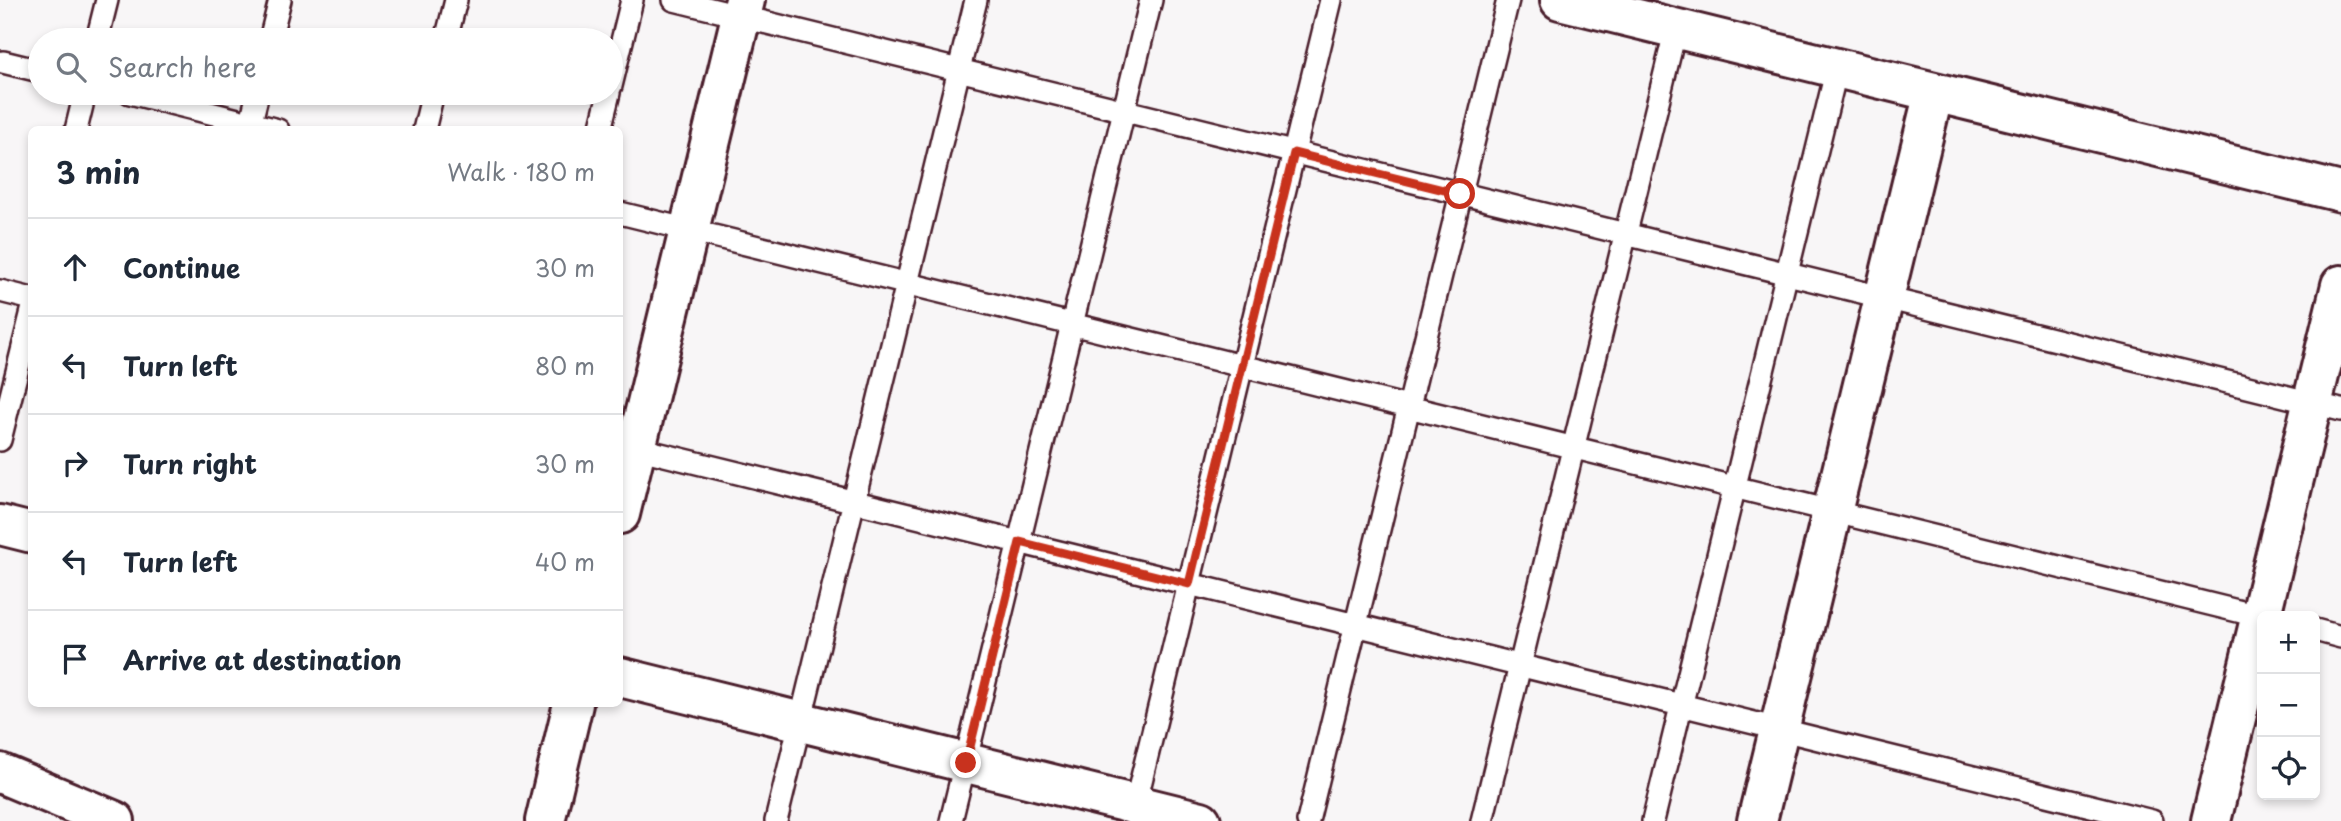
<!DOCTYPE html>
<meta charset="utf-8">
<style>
body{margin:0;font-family:"Playpen Sans",sans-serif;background:#f2f2f3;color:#1f2937}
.controls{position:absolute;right:21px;bottom:21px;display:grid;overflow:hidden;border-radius:10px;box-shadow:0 4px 10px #0003}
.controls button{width:63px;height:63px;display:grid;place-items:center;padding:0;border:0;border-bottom:2px solid #e0e1e3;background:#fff;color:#1f2937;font:35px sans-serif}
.stop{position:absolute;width:21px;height:21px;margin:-16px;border:5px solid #c8321e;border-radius:50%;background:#fff}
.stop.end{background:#c8321e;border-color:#fff;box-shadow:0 2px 7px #0008}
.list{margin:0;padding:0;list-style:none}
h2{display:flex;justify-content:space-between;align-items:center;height:91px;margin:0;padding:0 28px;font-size:30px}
h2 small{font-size:23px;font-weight:400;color:#747a83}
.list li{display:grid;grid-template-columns:46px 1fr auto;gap:21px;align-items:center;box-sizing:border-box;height:98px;padding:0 28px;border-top:2px solid #e0e1e3}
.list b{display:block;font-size:26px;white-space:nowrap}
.list em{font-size:23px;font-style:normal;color:#747a83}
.icon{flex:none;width:38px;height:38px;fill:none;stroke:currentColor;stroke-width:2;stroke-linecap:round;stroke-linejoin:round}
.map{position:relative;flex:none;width:2341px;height:821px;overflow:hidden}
.search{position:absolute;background:#fff;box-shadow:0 4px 10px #0003;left:28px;top:28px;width:595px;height:77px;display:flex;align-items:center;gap:18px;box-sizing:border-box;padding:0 24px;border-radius:38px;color:#747a83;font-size:26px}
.panel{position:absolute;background:#fff;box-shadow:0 4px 10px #0003;left:28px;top:126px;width:595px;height:581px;border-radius:10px}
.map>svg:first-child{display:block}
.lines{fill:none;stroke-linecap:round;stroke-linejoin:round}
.lane-casing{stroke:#4a1f2b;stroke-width:26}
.street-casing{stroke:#4a1f2b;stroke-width:44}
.secondary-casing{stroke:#4a1f2b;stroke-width:44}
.lane{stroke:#fff;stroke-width:21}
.street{stroke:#fff;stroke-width:38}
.secondary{stroke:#fff;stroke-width:38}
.route{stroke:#c8321e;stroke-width:9}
</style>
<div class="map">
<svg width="2341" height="821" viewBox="0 0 2341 821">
<rect width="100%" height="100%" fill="#f8f6f7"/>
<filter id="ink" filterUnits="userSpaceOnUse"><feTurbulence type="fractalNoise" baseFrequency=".0143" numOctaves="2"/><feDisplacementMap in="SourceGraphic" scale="14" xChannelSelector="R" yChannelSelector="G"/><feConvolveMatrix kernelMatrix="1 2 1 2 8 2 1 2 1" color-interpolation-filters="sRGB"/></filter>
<g filter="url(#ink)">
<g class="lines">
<g class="lane-casing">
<path id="lane" d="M674,0L2341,410
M97,40L107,0
M270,40L280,0
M446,40L456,0
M3,62L40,71
M611,86L632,0
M130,93L278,130
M76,130L85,93
M249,130L258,93
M424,130L433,93
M600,130L609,93
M620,213L2262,617
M0,291L32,299
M0,440L32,311
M628,446L2152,821
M2315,630L2341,637
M1133,814L1331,0
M776,821L976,0
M951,821L1151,0
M1308,821L1508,0
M1482,821L1676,28
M1653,821L1837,68"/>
</g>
<g class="street-casing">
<path id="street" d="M1560,0L2341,192
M620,514L745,0
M0,525L32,533
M620,677L1201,821
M545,821L573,704
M1757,821L1934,92
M2211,821L2341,285"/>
</g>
<g class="secondary-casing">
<path id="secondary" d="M0,773L115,821"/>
</g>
<use href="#lane" class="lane"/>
<use href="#street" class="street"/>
<use href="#secondary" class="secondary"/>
</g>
</g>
<g class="lines" filter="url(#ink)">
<path class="route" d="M966,763L1020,542L1189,584L1294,153L1460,194"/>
</g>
</svg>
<div class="controls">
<button>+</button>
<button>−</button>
<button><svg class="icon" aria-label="locate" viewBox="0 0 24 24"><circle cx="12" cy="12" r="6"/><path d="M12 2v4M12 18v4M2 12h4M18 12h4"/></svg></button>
</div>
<div class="stop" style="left:1460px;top:194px"></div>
<div class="stop end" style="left:966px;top:763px"></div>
<div class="search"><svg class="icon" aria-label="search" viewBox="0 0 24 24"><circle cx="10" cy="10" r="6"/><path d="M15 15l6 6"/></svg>Search here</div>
<section class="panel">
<h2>3 min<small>Walk · 180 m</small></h2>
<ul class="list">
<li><svg class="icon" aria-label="ahead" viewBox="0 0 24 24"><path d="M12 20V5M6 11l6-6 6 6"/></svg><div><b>Continue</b></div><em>30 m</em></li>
<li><svg class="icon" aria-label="left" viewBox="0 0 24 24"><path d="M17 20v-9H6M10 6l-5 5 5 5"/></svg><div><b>Turn left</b></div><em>80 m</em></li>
<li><svg class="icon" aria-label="right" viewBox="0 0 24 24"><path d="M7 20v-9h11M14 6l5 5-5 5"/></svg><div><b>Turn right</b></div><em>30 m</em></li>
<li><svg class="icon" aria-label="left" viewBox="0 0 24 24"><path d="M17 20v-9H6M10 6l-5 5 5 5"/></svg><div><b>Turn left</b></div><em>40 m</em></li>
<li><svg class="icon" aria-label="arrive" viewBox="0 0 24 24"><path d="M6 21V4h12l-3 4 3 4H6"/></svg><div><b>Arrive at destination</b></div></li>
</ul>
</section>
</div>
